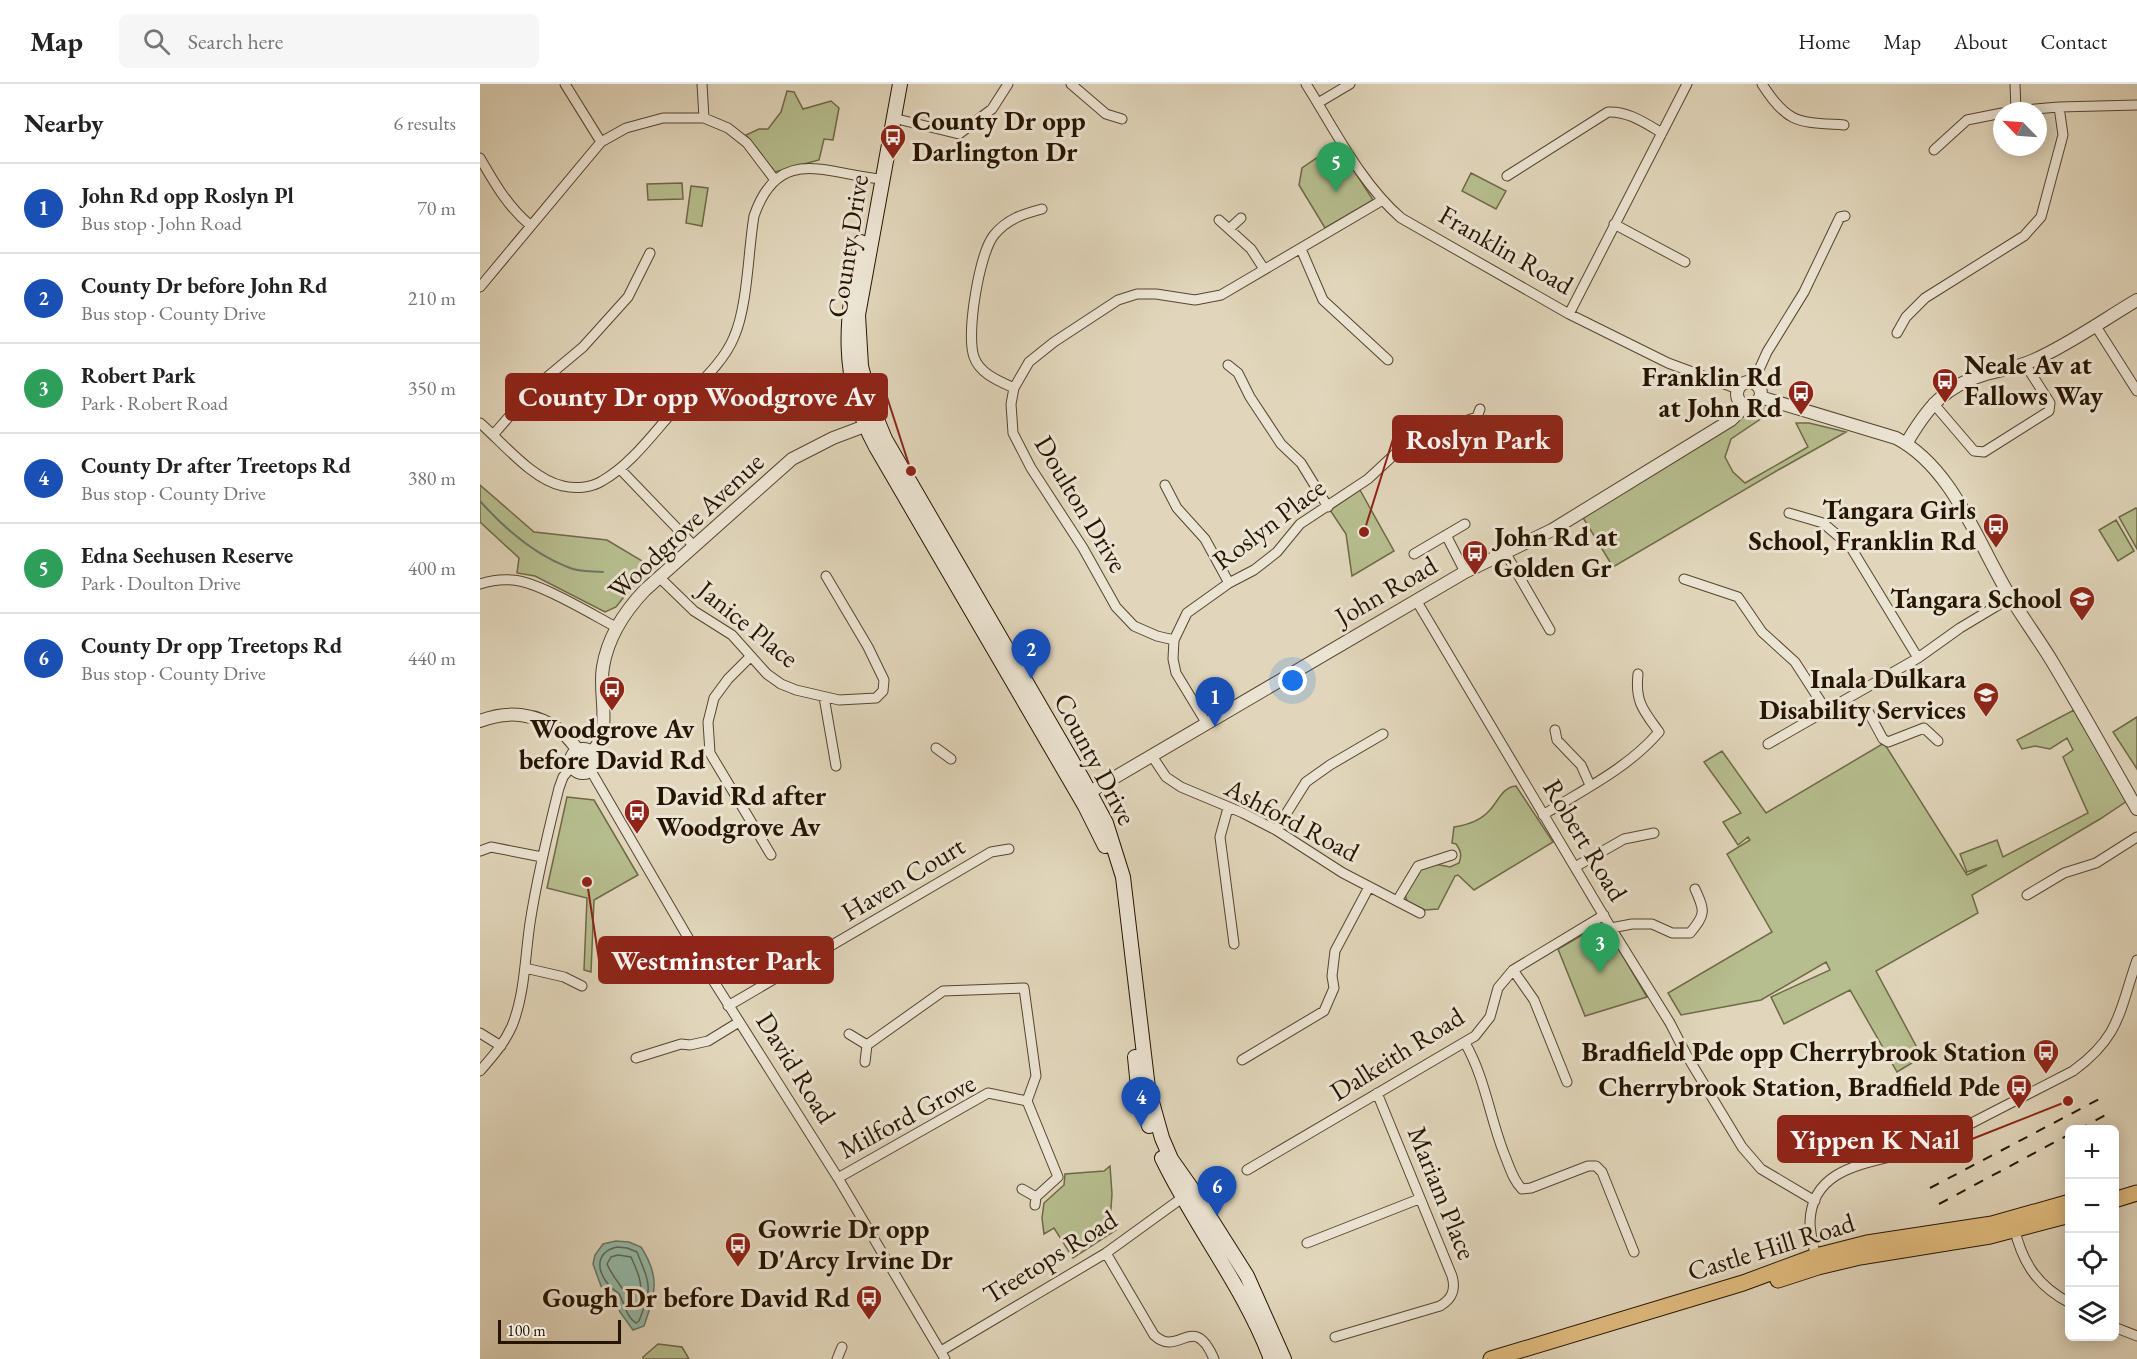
<!DOCTYPE html>
<meta charset="utf-8">
<style>
body{margin:0;font-family:"EB Garamond",serif;background:#f6f6f6;color:#222}
.controls{position:absolute;right:18px;bottom:18px;display:grid;overflow:hidden;border-radius:9px;box-shadow:0 3px 15px #0003}
.controls button{width:54px;height:54px;display:grid;place-items:center;padding:0;border:0;border-bottom:2px solid #e0e0e0;background:#fff;color:#222;font:30px sans-serif}
.compass{position:absolute;left:1513px;top:18px;width:54px;height:54px;border-radius:50%;background:#fff;box-shadow:0 3px 15px #0003;rotate:295deg}
.scale{position:absolute;left:18px;bottom:15px;width:123px;box-sizing:border-box;padding-left:6px;border:3px solid #261500;border-top:0;font-size:16px;line-height:21px;white-space:nowrap;color:#261500;-webkit-text-stroke:4px #ece4d3;paint-order:stroke}
.you{position:absolute;left:813px;top:597px;width:21px;height:21px;margin:-15px;border:4px solid #fff;border-radius:50%;background:#1a73e8;box-shadow:0 0 0 9px #1a73e833}
.badge{display:grid;place-items:center;width:39px;height:39px;border-radius:50%;background:#0f766e;color:#fff;font-size:20px;font-weight:700}
.pin{position:absolute;translate:-50% -50px;filter:drop-shadow(0 2px 3px #0008)}
.pin::after{content:'';position:absolute;top:32px;width:21px;height:18px;background:inherit;clip-path:polygon(0 0,100% 0,50% 100%)}
.list{margin:0;padding:0;list-style:none}
h2{display:flex;justify-content:space-between;align-items:center;height:78px;margin:0;padding:0 24px;font-size:26px}
h2 small{font-size:20px;font-weight:400;color:#767676}
.list li{display:grid;grid-template-columns:39px 1fr auto;gap:18px;align-items:center;box-sizing:border-box;height:90px;padding:0 24px;border-top:2px solid #e0e0e0}
.list b{display:block;font-size:22px;white-space:nowrap}
.list p{margin:0;font-size:20px;white-space:nowrap;color:#767676}
.list em{font-size:20px;font-style:normal;color:#767676}
.icon{flex:none;width:33px;height:33px;fill:none;stroke:currentColor;stroke-width:2;stroke-linecap:round;stroke-linejoin:round}
.map{position:relative;flex:none;width:1657px;height:1275px;overflow:hidden}
header{display:flex;align-items:center;gap:36px;box-sizing:border-box;height:84px;padding:0 30px;background:#fff;border-bottom:2px solid #e0e0e0}
header strong{font-size:28px}
nav{display:flex;gap:33px;margin-inline-start:auto;font-size:21px}
.search{width:420px;height:54px;background:#f6f6f6;display:flex;align-items:center;gap:15px;box-sizing:border-box;padding:0 21px;border-radius:9px;color:#767676;font-size:22px}
main{display:flex}
aside{flex:1;background:#fff}
.map>svg:first-child{display:block}
.green{fill:#b6bd8e;stroke:#6e6947;stroke-width:1.5}
.water{fill:#95baaa;stroke:#697866;stroke-width:1.5}
.lines{fill:none;stroke-linecap:round;stroke-linejoin:round}
.shore{stroke:#5e6855;stroke-width:1.5}
.stream{stroke:#697866;stroke-width:2}
.minor-casing{stroke:#55452f;stroke-width:11}
.tertiary-casing{stroke:#55452f;stroke-width:14}
.secondary-casing{stroke:#261500;stroke-width:16}
.primary-casing{stroke:#261500;stroke-width:17}
.minor{stroke:#ece4d3;stroke-width:9}
.tertiary{stroke:#ece4d3;stroke-width:12}
.secondary{stroke:#ece4d3;stroke-width:14}
.primary{stroke:#e0bb7e;stroke-width:15}
.rail{stroke:#261500;stroke-width:2;stroke-dasharray:10 10;stroke-linecap:butt}
.labels{text-anchor:middle;stroke-width:6;stroke-linejoin:round;paint-order:stroke}
.poi-label{font-size:27px;font-weight:bold;fill:#261500;stroke:#ece4d3;text-anchor:end}
.street-label{font-size:27px;fill:#261500;stroke:#ece4d3}
.leader{fill:none;stroke:#8f2418;stroke-width:2}
.callout-dot{fill:#8f2418;stroke:#ece4d3;stroke-width:2}
.callout{fill:#8f2418;stroke:#8f2418;stroke-width:2}
.callout-label{font-size:28px;text-anchor:middle;font-weight:bold;fill:#fff}
</style>
<header>
<strong>Map</strong>
<div class="search"><svg class="icon" aria-label="search" viewBox="0 0 24 24"><circle cx="10" cy="10" r="6"/><path d="M15 15l6 6"/></svg>Search here</div>
<nav><a>Home</a><a>Map</a><a>About</a><a>Contact</a></nav>
</header>
<main>
<aside>
<h2>Nearby<small>6 results</small></h2>
<ul class="list">
<li><span class="badge" style="background:#1a4fb4">1</span><div><b>John Rd opp Roslyn Pl</b><p>Bus stop · John Road</p></div><em>70 m</em></li>
<li><span class="badge" style="background:#1a4fb4">2</span><div><b>County Dr before John Rd</b><p>Bus stop · County Drive</p></div><em>210 m</em></li>
<li><span class="badge" style="background:#2e9e5b">3</span><div><b>Robert Park</b><p>Park · Robert Road</p></div><em>350 m</em></li>
<li><span class="badge" style="background:#1a4fb4">4</span><div><b>County Dr after Treetops Rd</b><p>Bus stop · County Drive</p></div><em>380 m</em></li>
<li><span class="badge" style="background:#2e9e5b">5</span><div><b>Edna Seehusen Reserve</b><p>Park · Doulton Drive</p></div><em>400 m</em></li>
<li><span class="badge" style="background:#1a4fb4">6</span><div><b>County Dr opp Treetops Rd</b><p>Bus stop · County Drive</p></div><em>440 m</em></li>
</ul>
</aside>
<div class="map">
<svg width="1657" height="1275" viewBox="0 0 1657 1275">
<rect width="100%" height="100%" fill="#e1d6bb"/>
<filter id="stains"><feTurbulence type="fractalNoise" baseFrequency=".00333" numOctaves="4"/><feColorMatrix values="0 0 0 0 .2 0 0 0 0 .09 0 0 0 0 .02 0 0 0 .5 -.17"/></filter>
<radialGradient id="worn" r=".72"><stop offset=".6" stop-color="#630" stop-opacity="0"/><stop offset="1" stop-color="#630" stop-opacity=".3"/></radialGradient>
<path class="green" d="M307,7L314,8L323,25L351,17L359,24L353,56L344,55L339,76L295,88L266,51L279,45H288L301,28Z
M857,60L893,116L845,144L819,101L822,84Z
M991,89L1026,107L1016,125L982,107Z
M202,99L203,115L168,116L167,100Z
M211,102L228,104L222,142L206,139Z
M1285,319L1294,326L1251,355L1245,373L1253,388L1265,399L1328,363L1316,339H1329L1366,348L1300,385L1133,483L1102,432Z
M0,401L54,448L127,456L174,484L151,504L136,523L125,528L55,492L37,489L39,474L0,438Z
M880,406L914,467L872,492L866,450L850,426Z
M1656,424L1657,425V465L1639,433Z
M1636,436L1654,467L1638,477L1619,446Z
M1594,626L1647,717L1620,735L1492,811L1498,829L1396,887L1442,973L1417,988L1370,906L1304,940L1291,913L1350,886L1346,878L1281,916L1201,931L1188,909L1292,848L1247,770L1270,756L1268,753L1258,761L1243,738L1261,729L1224,678L1242,667L1286,729L1404,659L1487,791L1507,781L1487,788L1480,770L1517,756L1523,773L1608,729L1583,673L1593,666L1587,654L1570,665L1555,662L1542,665L1537,656Z
M1657,633V685L1633,648Z
M1036,702L1073,758L994,806L978,791L975,792L958,825L945,826L927,817L925,811L940,785L955,780L970,783L979,779C982,771 981,767 976,760L972,759L974,743C987,741 1000,737 1009,727C1018,718 1022,703 1036,702Z
M87,713L114,716L158,791L114,816L111,888L104,886L107,814L67,804Z
M1116,843L1128,847L1167,913L1105,932L1078,865Z
M630,1082L632,1110L630,1138L636,1146L593,1174L574,1144L564,1150L562,1134L564,1119L584,1101L585,1090L624,1087Z
M178,1260L202,1263L209,1275H163V1273Z"/>
<path class="water" d="M136,1157L149,1158L161,1163C181,1194 175,1209 164,1242L153,1246L140,1228L135,1215L121,1202L113,1180L115,1171L123,1160Z"/>
<g class="lines">
<path class="shore" d="M137,1163L147,1164L157,1168C170,1201 173,1202 159,1237L156,1239C146,1233 145,1220 139,1210C136,1207 131,1204 128,1200C116,1185 116,1168 137,1163Z
M138,1171L151,1173C159,1191 166,1204 155,1223L152,1221C145,1205 134,1196 127,1180L131,1173Z"/>
<path class="stream" d="M0,417C24,444 55,471 90,484C99,488 112,487 123,488"/>
<g class="minor-casing">
<path id="minor" d="M85,0L121,58
M222,0L224,34
M591,0L626,30L642,35
M826,0C855,46 880,98 921,134L1089,230L1188,279L1258,305
M1282,0C1308,41 1319,38 1364,41
M1535,0L1536,26
M838,19L870,0
M1533,27L1579,23L1657,21
M413,34L479,50L512,25L528,0
M1454,66L1487,36L1522,29
M0,74C15,100 28,123 51,142
M1027,92L1128,28C1148,27 1165,39 1182,49
M739,136L771,165L784,185
M1134,140L1205,178
M749,145L761,134
M821,165L843,216L908,276
M0,203L121,58L146,44L183,34H224L248,44L267,59L295,96
M1089,230L1207,0
M1615,241L1657,307
M1417,249L1426,233L1445,214L1544,152L1561,133L1583,51L1579,23
M748,281L758,289L770,313L801,360L821,379L848,423
M1273,299L1287,268L1324,208L1360,133L1365,132
M534,304C519,297 500,290 494,273C486,250 499,170 514,151C527,135 543,130 562,125
M1453,319L1494,367L1504,368L1569,327L1570,319L1545,280
M0,339C23,359 53,396 83,402C95,405 111,404 122,397C152,380 174,348 197,323C216,302 243,280 254,253C268,221 268,167 274,132C299,59 348,91 402,95
M13,351L54,304L103,263L148,213L170,169
M140,385L214,462
M685,401L697,424L725,455L749,499
M1309,429L1343,439L1370,462L1438,574
M966,451L985,488
M1025,468L1070,546
M934,470L985,440
M179,493L214,527L252,551L287,590L301,600L316,606L359,616L396,614L403,607L404,596L388,563L346,492
M1204,495L1258,513L1282,548L1315,578L1346,626
M0,500C9,497 23,495 33,496C59,498 111,530 136,543
M936,516L1131,844L1190,939L1207,972L1262,1063L1281,1085L1335,1117
M694,556L677,552L654,542L636,523L603,464L551,384L533,349L531,320L534,304L549,278L574,258L638,216L657,210H676L715,216L741,211L901,117
M271,572L248,595L234,614L228,638L230,669L291,771
M344,613L356,682
M1388,627L1403,655L1408,658L1444,644L1458,657
M727,640L696,589L693,575L694,556L707,529L749,499L774,486L797,468L820,440L888,395L930,356L997,333L1000,325
M1075,646L1077,656L1101,681L1110,701
M1288,660L1438,574L1480,544L1530,514
M456,664L471,675
M672,672L686,693L701,703L763,729L796,746L863,789L940,829
M111,687L231,893L358,1094L465,1275
M748,724L740,753L754,860
M1063,731C1104,705 1147,685 1179,648C1163,626 1155,618 1158,590
M796,746L826,698L850,681L903,650
M0,767L11,763L62,773
M1095,783L1144,755L1174,749
M1547,811L1584,789L1616,779L1657,753
M917,817L938,782L972,771
M1131,844L1152,840H1172L1192,849H1210C1226,830 1225,827 1215,805
M45,884L84,893L102,902
M1033,886L1054,916L1087,998
M248,922L511,768L529,765
M0,949L21,962
M369,950L387,961L385,978
M985,959C1005,993 1010,1035 1025,1072C1030,1084 1033,1096 1042,1105L1051,1104L1108,1082H1116L1122,1088L1154,1168
M156,974L201,960L210,961L228,957L259,938
M762,976L844,927L854,904L852,892L855,867L889,803
M0,987C12,973 24,960 32,942C45,910 45,872 50,839C57,793 68,748 79,704L83,693L92,682
M547,1017L578,1093L556,1113
M767,1086L995,952L1010,933L1018,904L1033,886L1124,831
M358,1094L508,1009L547,1017L556,992L544,904L463,907L387,961
M542,1105L556,1113L555,1121
M1534,1143C1542,1178 1557,1202 1590,1219
M827,1159L939,1115
M626,1169L674,1251C699,1275 713,1226 734,1275
M1336,1175C1334,1163 1330,1150 1330,1138C1332,1075 1405,1080 1447,1062L1593,987C1641,952 1639,927 1657,876
M1634,1243L1657,1252
M855,1253L960,1222C972,1215 976,1206 972,1192L897,1009
M461,1267L626,1169L702,1114L704,1108
M357,1275L362,1263"/>
</g>
<g class="tertiary-casing">
<path id="tertiary" d="M1257 310a12 12 0 1 1 24 0a12 12 0 1 1-24 0Z
M1280,313L1416,354C1474,384 1498,461 1531,514C1544,536 1560,557 1573,579C1602,627 1629,676 1657,725
M1426,360C1447,324 1464,302 1506,290C1522,286 1539,283 1554,276C1590,260 1623,236 1657,216
M0,637C27,626 58,629 82,648C88,653 93,660 98,666
M91 677a12 12 0 1 1 24 0a12 12 0 1 1-24 0Z
M112,668C133,646 118,611 123,583C128,552 144,528 165,506L312,375L353,354L393,339
M603,712L985,488L1072,446L1251,336L1265,322"/>
</g>
<g class="secondary-casing">
<path id="secondary" d="M420,0L378,231L381,282L391,321L405,355L603,696L626,739L643,793L668,1004L682,1054L691,1075L710,1102L767,1192L804,1275
M381,158C366,232 358,294 396,363L605,722L625,762
M655,973L658,1003L669,1042
M682,1074C715,1143 764,1203 791,1275"/>
</g>
<g class="primary-casing">
<path id="primary" d="M1634,1116L1657,1109
M1298,1196L1338,1183L1380,1173L1510,1152L1590,1131
M1011,1275L1263,1199L1336,1172L1387,1159L1512,1140L1590,1118"/>
</g>
<use href="#minor" class="minor"/>
<use href="#tertiary" class="tertiary"/>
<use href="#secondary" class="secondary"/>
<use href="#primary" class="primary"/>
<path class="rail" d="M1598,1046L1631,1028
M1450,1104L1623,1013
M1459,1120L1590,1050"/>
</g>
<defs>
<g id="bus-pin" transform="scale(1.35)"><path d="M0 17L-7.5 6A9.5 9.5 0 1 1 7.5 6Z" fill="#8f2418" stroke="#ece4d3"/><path d="M-5-6H5V4H4V6H2V4H-2V6H-4V4H-5ZM-3.5-4V0h7V-4ZM-3.5 1.2v1.5H-2V1.2ZM2 1.2v1.5H3.5V1.2Z" fill="#fff"/></g>
<g id="school-pin" transform="scale(1.35)"><path d="M0 17L-7.5 6A9.5 9.5 0 1 1 7.5 6Z" fill="#8f2418" stroke="#ece4d3"/><path d="M0-5L7-2L0 1L-7-2ZM-4 1L0 2.5L4 1V4Q0 6-4 4Z" fill="#fff"/></g>
<g id="university-pin" transform="scale(1.35)"><path d="M0 17L-7.5 6A9.5 9.5 0 1 1 7.5 6Z" fill="#8f2418" stroke="#ece4d3"/><path d="M0-5L7-2L0 1L-7-2ZM-4 1L0 2.5L4 1V4Q0 6-4 4Z" fill="#fff"/></g>
</defs>
<g fill-rule="evenodd">
<use href="#bus-pin" x="413" y="53"/>
<use href="#bus-pin" x="1465" y="297"/>
<use href="#bus-pin" x="1321" y="309"/>
<use href="#bus-pin" x="1516" y="442"/>
<use href="#bus-pin" x="995" y="469"/>
<use href="#school-pin" x="1602" y="515"/>
<use href="#bus-pin" x="132" y="605"/>
<use href="#university-pin" x="1506" y="611"/>
<use href="#bus-pin" x="157" y="728"/>
<use href="#bus-pin" x="1566" y="968"/>
<use href="#bus-pin" x="1539" y="1003"/>
<use href="#bus-pin" x="258" y="1161"/>
<use href="#bus-pin" x="389" y="1214"/>
</g>
<g class="labels">
<g class="poi-label">
<text x="432" y="46" text-anchor="start">County Dr opp<tspan x="432" dy="31">Darlington Dr</tspan></text>
<text x="1484" y="290" text-anchor="start">Neale Av at<tspan x="1484" dy="31">Fallows Way</tspan></text>
<text x="1302" y="302">Franklin Rd<tspan x="1302" dy="31">at John Rd</tspan></text>
<text x="1496" y="435">Tangara Girls<tspan x="1496" dy="31">School, Franklin Rd</tspan></text>
<text x="1014" y="462" text-anchor="start">John Rd at<tspan x="1014" dy="31">Golden Gr</tspan></text>
<text x="1582" y="524">Tangara School</text>
<text x="1486" y="604">Inala Dulkara<tspan x="1486" dy="31">Disability Services</tspan></text>
<text x="132" y="654" text-anchor="middle">Woodgrove Av<tspan x="132" dy="31">before David Rd</tspan></text>
<text x="176" y="721" text-anchor="start">David Rd after<tspan x="176" dy="31">Woodgrove Av</tspan></text>
<text x="1546" y="977">Bradfield Pde opp Cherrybrook Station</text>
<text x="1520" y="1012">Cherrybrook Station, Bradfield Pde</text>
<text x="278" y="1154" text-anchor="start">Gowrie Dr opp<tspan x="278" dy="31">D'Arcy Irvine Dr</tspan></text>
<text x="370" y="1223">Gough Dr before David Rd</text>
</g>
<g class="street-label">
<text transform="translate(368 162) rotate(-81)" y="9">County Drive</text>
<text transform="translate(1026 166) rotate(30)" y="9">Franklin Road</text>
<text transform="translate(601 420) rotate(59)" y="9">Doulton Drive</text>
<text transform="translate(789 440) rotate(-37)" y="9">Roslyn Place</text>
<text transform="translate(206 442) rotate(-43)" y="9">Woodgrove Avenue</text>
<text transform="translate(906 507) rotate(-30)" y="9">John Road</text>
<text transform="translate(268 540) rotate(39)" y="9">Janice Place</text>
<text transform="translate(615 675) rotate(62)" y="9">County Drive</text>
<text transform="translate(812 736) rotate(28)" y="9">Ashford Road</text>
<text transform="translate(1105 756) rotate(59)" y="9">Robert Road</text>
<text transform="translate(423 795) rotate(-31)" y="9">Haven Court</text>
<text transform="translate(917 970) rotate(-32)" y="9">Dalkeith Road</text>
<text transform="translate(316 984) rotate(58)" y="9">David Road</text>
<text transform="translate(427 1032) rotate(-28)" y="9">Milford Grove</text>
<text transform="translate(962 1109) rotate(68)" y="9">Mariam Place</text>
<text transform="translate(1291 1163) rotate(-17)" y="9">Castle Hill Road</text>
<text transform="translate(570 1173) rotate(-32)" y="9">Treetops Road</text>
</g>
</g>
<path class="leader" d="M431 387L407 313M884 448L913 355M107 798L119 876M1588 1017L1492 1055"/>
<g class="callout-dot">
<circle cx="431" cy="387" r="6"/>
<circle cx="884" cy="448" r="6"/>
<circle cx="107" cy="798" r="6"/>
<circle cx="1588" cy="1017" r="6"/>
</g>
<g class="callout">
<rect x="26" y="290" width="381" height="46" rx="6"/>
<rect x="913" y="332" width="169" height="46" rx="6"/>
<rect x="119" y="853" width="234" height="46" rx="6"/>
<rect x="1298" y="1032" width="194" height="46" rx="6"/>
</g>
<g class="callout-label">
<text x="217" y="322">County Dr opp Woodgrove Av</text>
<text x="998" y="365">Roslyn Park</text>
<text x="236" y="886">Westminster Park</text>
<text x="1395" y="1065">Yippen K Nail</text>
</g>
<rect width="100%" height="100%" filter="url(#stains)"/>
<rect width="100%" height="100%" fill="url(#worn)"/>
</svg>
<div class="controls">
<button>+</button>
<button>−</button>
<button><svg class="icon" aria-label="locate" viewBox="0 0 24 24"><circle cx="12" cy="12" r="6"/><path d="M12 2v4M12 18v4M2 12h4M18 12h4"/></svg></button>
<button><svg class="icon" aria-label="layers" viewBox="0 0 24 24"><path d="M12 4l9 5-9 5-9-5zM3 14l9 5 9-5"/></svg></button>
</div>
<svg class="compass" viewBox="-18 -18 36 36"><path d="M0-13l5 13h-10z" fill="#e53935"/><path d="M0 13l5-13h-10z" fill="#767676"/></svg>
<div class="scale">100 m</div>
<div class="you"></div>
<div class="pin badge" style="left:735px;top:643px;background:#1a4fb4">1</div>
<div class="pin badge" style="left:551px;top:595px;background:#1a4fb4">2</div>
<div class="pin badge" style="left:1120px;top:889px;background:#2e9e5b">3</div>
<div class="pin badge" style="left:661px;top:1043px;background:#1a4fb4">4</div>
<div class="pin badge" style="left:856px;top:108px;background:#2e9e5b">5</div>
<div class="pin badge" style="left:737px;top:1132px;background:#1a4fb4">6</div>
</div>
</main>
